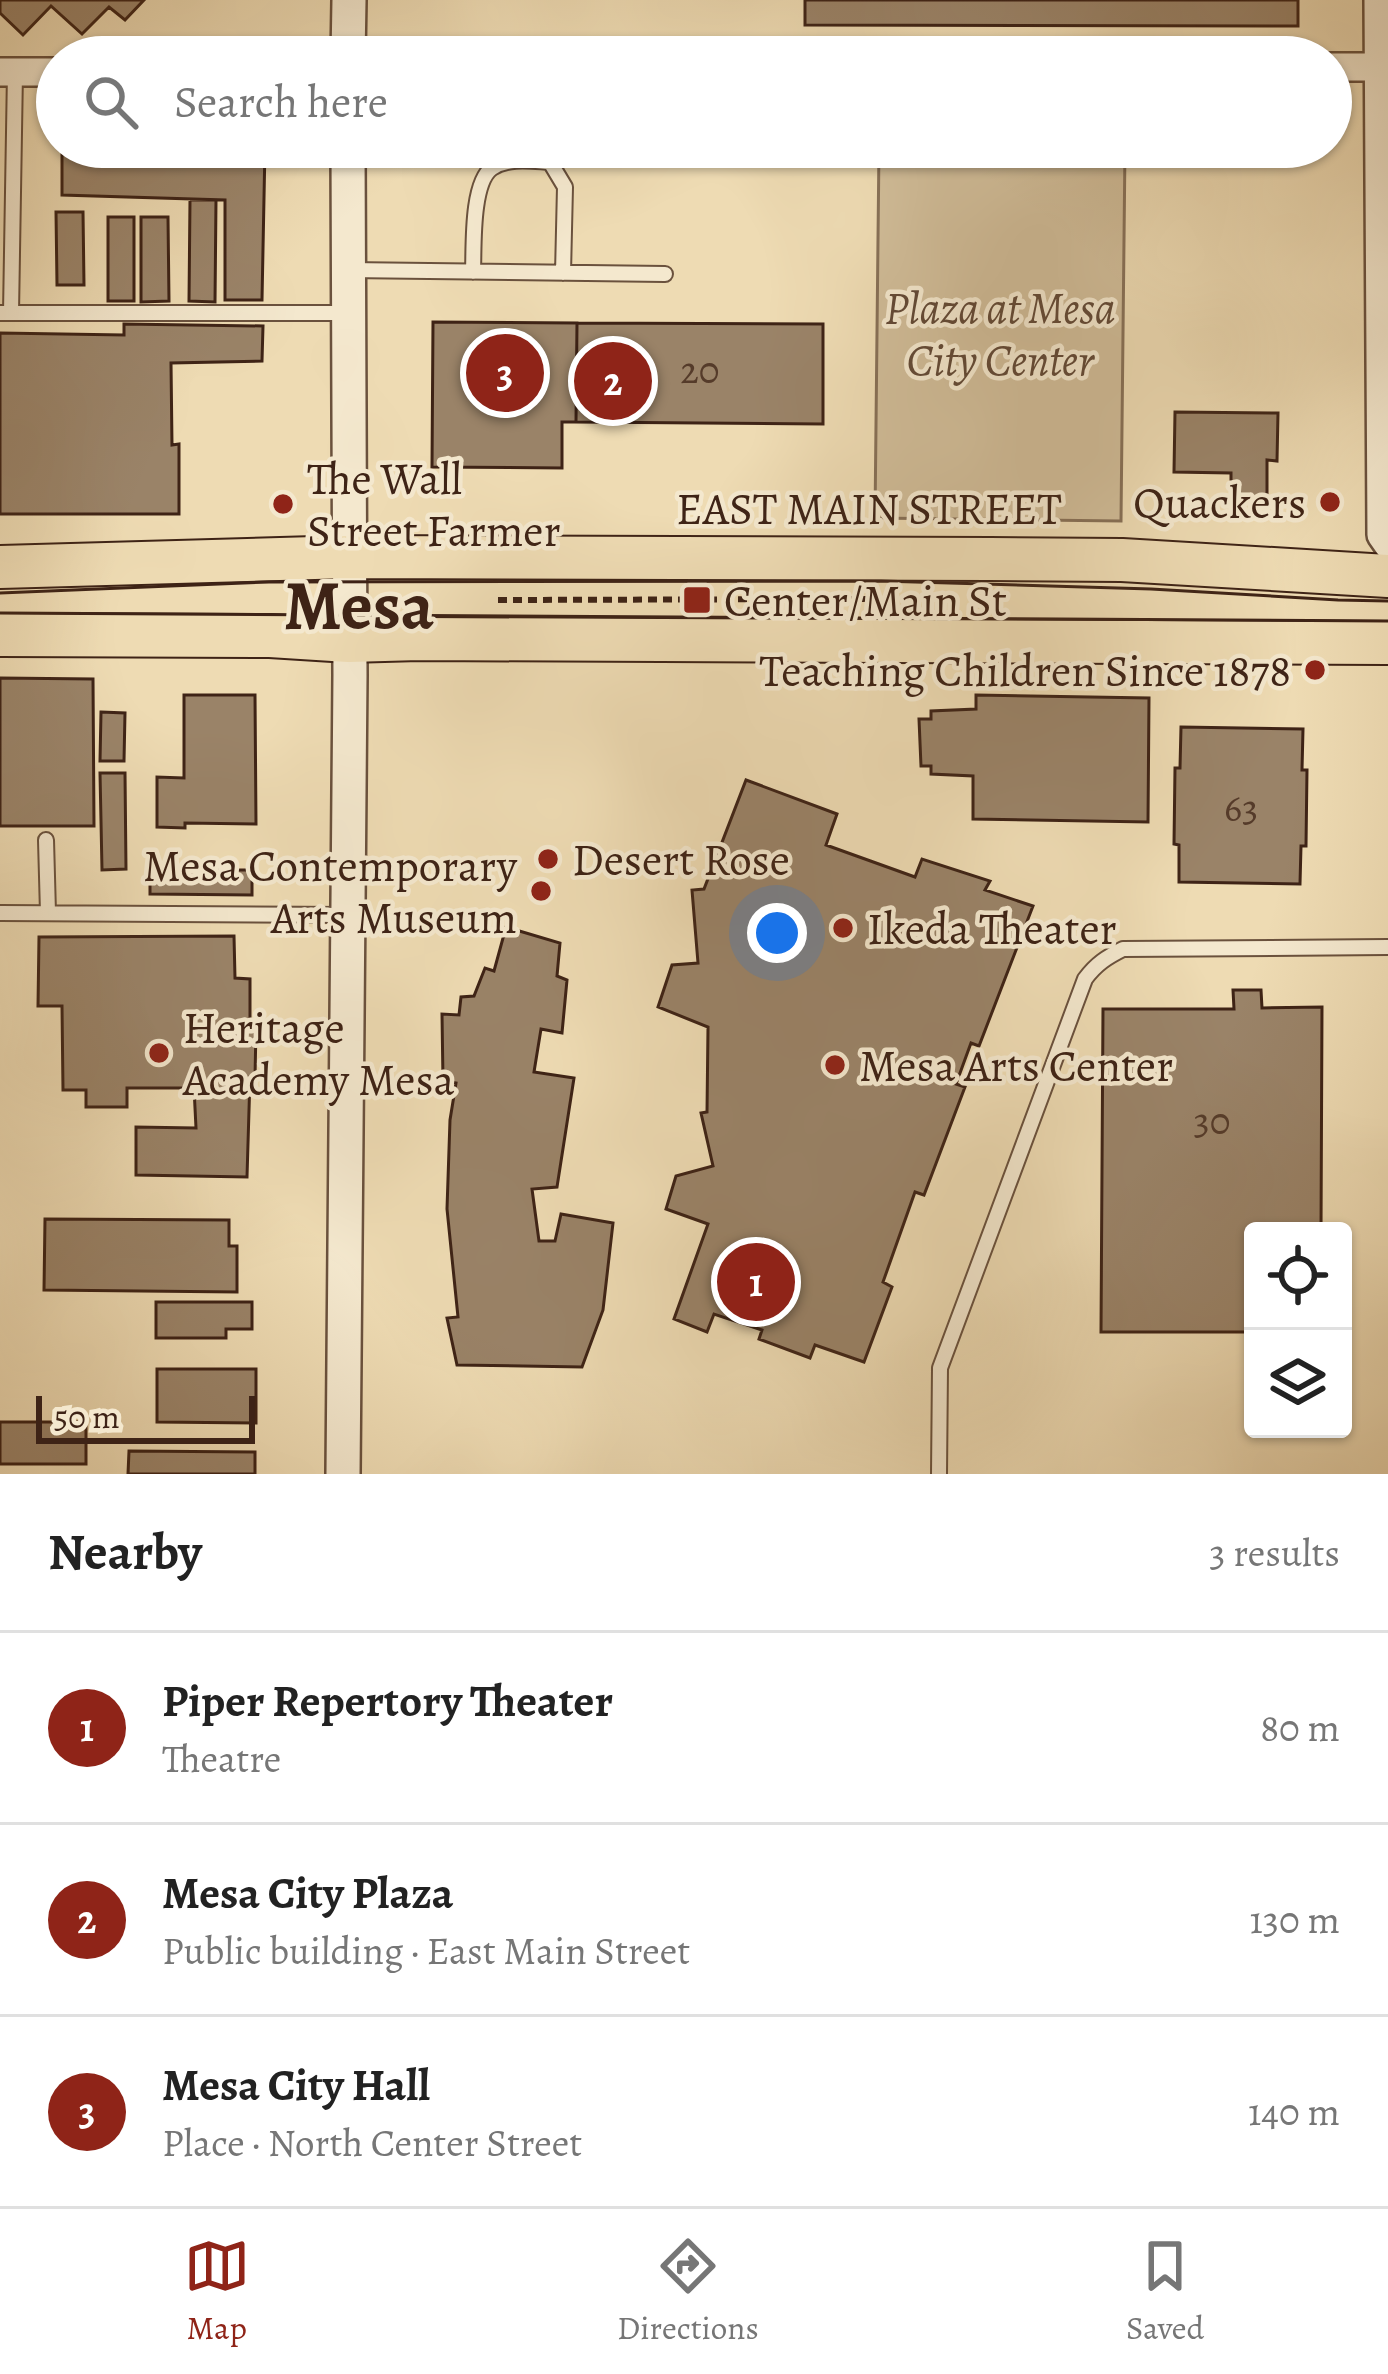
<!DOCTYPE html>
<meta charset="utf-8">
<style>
body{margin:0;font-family:Alegreya,serif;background:#f6f6f6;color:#222}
.controls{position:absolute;right:36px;bottom:36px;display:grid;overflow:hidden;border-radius:12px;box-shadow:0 3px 9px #0004}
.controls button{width:108px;height:108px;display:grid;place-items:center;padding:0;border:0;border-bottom:3px solid #e0e0e0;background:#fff;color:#222;font:60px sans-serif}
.scale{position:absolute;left:36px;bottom:30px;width:219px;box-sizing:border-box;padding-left:12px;border:6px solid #3e2316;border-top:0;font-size:33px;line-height:42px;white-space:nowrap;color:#3e2316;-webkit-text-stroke:9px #f4e8ce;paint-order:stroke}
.you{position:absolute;left:777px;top:933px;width:42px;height:42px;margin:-30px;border:9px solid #fff;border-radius:50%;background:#1a73e8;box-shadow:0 0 0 18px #1a73e833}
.badge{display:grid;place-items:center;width:78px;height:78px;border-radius:50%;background:#8f2418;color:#fff;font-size:39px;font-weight:700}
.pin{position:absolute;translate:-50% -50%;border:6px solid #fff;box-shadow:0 3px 12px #0006}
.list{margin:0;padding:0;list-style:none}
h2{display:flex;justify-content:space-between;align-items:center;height:156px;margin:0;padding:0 48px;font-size:51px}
h2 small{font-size:39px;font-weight:400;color:#767676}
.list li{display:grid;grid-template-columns:78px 1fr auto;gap:36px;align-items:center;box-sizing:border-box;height:192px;padding:0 48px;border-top:3px solid #e0e0e0}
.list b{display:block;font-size:45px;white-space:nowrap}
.list p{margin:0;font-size:39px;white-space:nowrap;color:#767676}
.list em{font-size:39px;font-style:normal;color:#767676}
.icon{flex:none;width:66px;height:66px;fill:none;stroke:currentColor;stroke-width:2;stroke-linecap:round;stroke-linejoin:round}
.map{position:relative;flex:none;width:1388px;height:1474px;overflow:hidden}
.search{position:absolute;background:#fff;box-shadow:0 3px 9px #0004;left:36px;right:36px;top:36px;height:132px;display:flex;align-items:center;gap:30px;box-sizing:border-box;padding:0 42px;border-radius:66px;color:#767676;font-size:45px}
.sheet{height:732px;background:#fff}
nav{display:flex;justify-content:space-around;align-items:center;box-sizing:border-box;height:168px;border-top:3px solid #e0e0e0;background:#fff;font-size:33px;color:#767676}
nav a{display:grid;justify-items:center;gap:6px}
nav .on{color:#8f2418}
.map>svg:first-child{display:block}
.green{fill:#d0bc98;stroke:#877057;stroke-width:3}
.building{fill:#9a8368;stroke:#3e2316;stroke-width:3}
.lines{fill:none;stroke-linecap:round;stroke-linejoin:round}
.service-casing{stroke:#6a513d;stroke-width:18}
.minor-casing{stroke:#6a513d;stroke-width:32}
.tertiary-casing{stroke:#6a513d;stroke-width:38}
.primary-casing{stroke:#3e2316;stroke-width:46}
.path{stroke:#3e2316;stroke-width:6;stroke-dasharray:9 6;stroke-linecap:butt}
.service{stroke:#f4e8ce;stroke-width:14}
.minor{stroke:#f4e8ce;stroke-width:27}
.tertiary{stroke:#f4e8ce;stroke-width:33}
.primary{stroke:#eedbb3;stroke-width:42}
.tram{stroke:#3e2316;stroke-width:3}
.poi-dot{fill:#8f2418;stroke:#f4e8ce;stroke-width:4.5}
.labels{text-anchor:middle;stroke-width:9;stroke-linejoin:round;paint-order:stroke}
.number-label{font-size:39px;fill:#553b2a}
.park-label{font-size:45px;font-style:italic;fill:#624936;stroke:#f4e8ce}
.poi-label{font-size:45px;fill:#3e2316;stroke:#f4e8ce;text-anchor:start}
.street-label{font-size:45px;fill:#3e2316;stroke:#f4e8ce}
.town-label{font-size:69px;font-weight:bold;fill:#3e2316;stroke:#f4e8ce}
</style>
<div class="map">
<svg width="1388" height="1474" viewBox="0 0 1388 1474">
<rect width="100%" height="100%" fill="#eedbb3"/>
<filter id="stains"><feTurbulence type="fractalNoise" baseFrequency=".00167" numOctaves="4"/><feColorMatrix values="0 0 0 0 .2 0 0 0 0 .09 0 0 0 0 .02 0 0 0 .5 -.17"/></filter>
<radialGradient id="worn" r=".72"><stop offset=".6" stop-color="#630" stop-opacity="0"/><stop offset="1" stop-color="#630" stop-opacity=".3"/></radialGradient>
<path class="green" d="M879,147H1125L1121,521L875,518Z"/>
<path class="building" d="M0,0H144L125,20L109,7L82,34L51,6L23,35L0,13Z
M805,0H1298V26L805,25Z
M62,147H265L262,300H225V200L62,195Z
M190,200H216L215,302L189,301Z
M56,212H83L84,285H57Z
M108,217H134V301H108Z
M141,217H168L169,301L141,302Z
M433,322L577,323L576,422H562V468L432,467Z
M577,323L823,324V424L576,422Z
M124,324L263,326L262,361L171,363L172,445L179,444V514H0V333L124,335Z
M1175,412L1278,413L1277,461L1267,460V497H1231V473L1174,472Z
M0,678L93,679L94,826H0Z
M184,695H255L256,824L185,823V828L157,827V777L184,778Z
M976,695L1149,698L1148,822L973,819V776L931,774V766H921L919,719H931V711L976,709Z
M101,712L125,713L124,761H100Z
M1181,727L1303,729L1302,770H1307L1306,846H1301L1300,884L1179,882V845L1174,844L1175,768H1180Z
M100,773H125L126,869L102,870Z
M746,780L837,814L826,845L915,877L922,859L990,881L985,890L1033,906L979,1046L971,1043L956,1084L965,1087L924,1195L915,1192L883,1282L892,1287L864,1362L815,1345L810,1358L759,1339L762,1330L714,1314L707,1332L674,1319L708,1224L666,1209L676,1176L713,1166L701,1113L707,1112L708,1027L658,1007L672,965L698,963L692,890L704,889Z
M150,870H252V895L150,894Z
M506,927L560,943L557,976L567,980L562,1033L541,1029L534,1072L574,1078L557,1187L532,1189L539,1241H555L561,1214L613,1223L603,1310L582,1367L457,1365L447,1318L458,1317L447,1209L450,1120L456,1083L443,1081L442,1014L459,1015L461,997L474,996L485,968L494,971Z
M234,936L235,978L250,979V1028H256L255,1077H250L247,1177L136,1175V1127L196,1128L194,1088H127V1107H86V1090H63L62,1006H38L39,937Z
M1233,990H1261L1262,1008L1322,1007L1321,1231H1253V1332H1101L1103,1009H1234Z
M45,1219L229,1220V1246H237V1292L44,1290Z
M156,1302H252V1329H226V1338H156Z
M157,1369H256V1423L157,1422Z
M0,1422H86V1464H0Z
M129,1451L255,1452V1474H128Z"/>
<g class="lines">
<g class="service-casing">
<path id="service" d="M348,270L665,274
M473,272C474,247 471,183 492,168C509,157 532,161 550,162L565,187L563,273
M0,313H348
M11,313L15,72
M46,840L48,913
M0,913L348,915
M939,1474L940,1368L1085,979C1096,964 1107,957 1123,949L1388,947"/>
</g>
<g class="minor-casing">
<path id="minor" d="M1378,0L1381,535L1388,545
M1331,67H1388
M0,72H57"/>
</g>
<g class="tertiary-casing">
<path id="tertiary" d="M348,57L349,0
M343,1474L350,675L348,147"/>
</g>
<g class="primary-casing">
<path id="primary" d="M0,567L349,557L990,559L1122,560L1388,576
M0,635L270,636L349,641L419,639L1388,643"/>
</g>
<path class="path" d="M498,600L873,599"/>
<use href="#service" class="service"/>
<use href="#minor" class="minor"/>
<use href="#tertiary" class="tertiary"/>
<use href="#primary" class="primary"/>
<path class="tram" d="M0,593L269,582L881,581L1151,589L1338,600L1388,601
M0,613L1388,621"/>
</g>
<g class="poi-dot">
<circle cx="1330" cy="502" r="12"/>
<circle cx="283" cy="504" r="12"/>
<rect x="682" y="585" width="30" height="30" rx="6"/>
<circle cx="1315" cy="670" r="12"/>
<circle cx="548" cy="859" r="12"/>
<circle cx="541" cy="891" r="12"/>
<circle cx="843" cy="928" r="12"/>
<circle cx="159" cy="1053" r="12"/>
<circle cx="835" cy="1065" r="12"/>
</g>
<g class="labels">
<g class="number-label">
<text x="700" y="383">20</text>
<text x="1241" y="821">63</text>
<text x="1212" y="1134">30</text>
</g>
<g class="park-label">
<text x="1000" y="323">Plaza at Mesa<tspan x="1000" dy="52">City Center</tspan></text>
</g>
<g class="poi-label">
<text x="307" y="494">The Wall<tspan x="307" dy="52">Street Farmer</tspan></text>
<text x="1306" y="518" text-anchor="end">Quackers</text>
<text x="724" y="616">Center/Main St</text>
<text x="1291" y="686" text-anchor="end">Teaching Children Since 1878</text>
<text x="572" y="875">Desert Rose</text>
<text x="517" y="881" text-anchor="end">Mesa Contemporary<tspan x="517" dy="52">Arts Museum</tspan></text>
<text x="867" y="944">Ikeda Theater</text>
<text x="183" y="1043">Heritage<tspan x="183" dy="52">Academy Mesa</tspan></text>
<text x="859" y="1081">Mesa Arts Center</text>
</g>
<g class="street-label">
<text x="869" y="524">EAST MAIN STREET</text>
</g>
<g class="town-label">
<text x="359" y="629">Mesa</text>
</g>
</g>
<rect width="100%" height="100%" filter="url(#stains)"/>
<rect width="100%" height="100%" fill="url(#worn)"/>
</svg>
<div class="controls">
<button><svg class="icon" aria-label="locate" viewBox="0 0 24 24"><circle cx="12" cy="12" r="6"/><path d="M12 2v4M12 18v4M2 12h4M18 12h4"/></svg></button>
<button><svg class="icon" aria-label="layers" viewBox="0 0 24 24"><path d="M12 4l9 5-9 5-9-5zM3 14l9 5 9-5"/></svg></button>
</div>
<div class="scale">50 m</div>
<div class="you"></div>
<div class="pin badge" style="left:756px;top:1282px">1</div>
<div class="pin badge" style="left:613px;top:381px">2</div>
<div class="pin badge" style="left:505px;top:373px">3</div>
<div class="search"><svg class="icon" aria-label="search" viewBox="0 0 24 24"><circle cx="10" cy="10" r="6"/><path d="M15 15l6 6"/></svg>Search here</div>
</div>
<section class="sheet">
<h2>Nearby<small>3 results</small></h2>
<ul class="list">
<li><span class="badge">1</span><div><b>Piper Repertory Theater</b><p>Theatre</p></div><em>80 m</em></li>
<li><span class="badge">2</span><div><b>Mesa City Plaza</b><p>Public building · East Main Street</p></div><em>130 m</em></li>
<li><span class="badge">3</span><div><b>Mesa City Hall</b><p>Place · North Center Street</p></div><em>140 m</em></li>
</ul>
</section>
<nav>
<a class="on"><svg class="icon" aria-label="map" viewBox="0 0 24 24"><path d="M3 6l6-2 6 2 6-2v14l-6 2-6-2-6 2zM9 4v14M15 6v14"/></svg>Map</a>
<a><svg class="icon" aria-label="directions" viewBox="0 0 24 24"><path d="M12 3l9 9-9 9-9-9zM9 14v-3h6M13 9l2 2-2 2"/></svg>Directions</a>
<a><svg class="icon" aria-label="saved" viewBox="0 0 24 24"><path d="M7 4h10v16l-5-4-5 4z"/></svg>Saved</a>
</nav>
